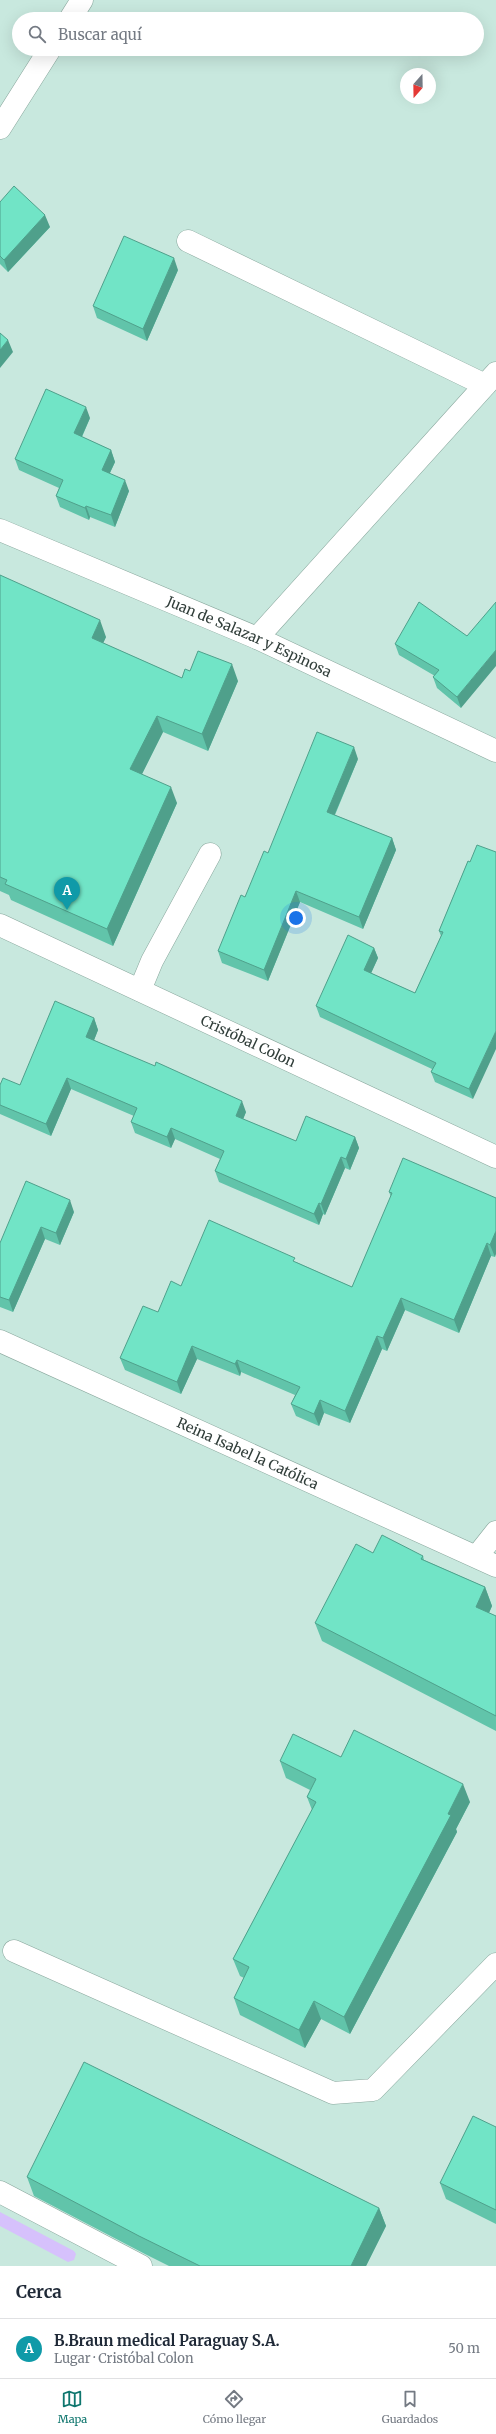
<!DOCTYPE html>
<html lang="es">
<meta charset="utf-8">
<style>
body{margin:0;font-family:Merriweather,serif;background:#f2f2f3;color:#1f2937}
.compass{position:absolute;left:400px;top:68px;width:36px;height:36px;border-radius:50%;background:#fff;box-shadow:0 4px 16px #0002;rotate:200deg}
.you{position:absolute;left:296px;top:918px;width:14px;height:14px;margin:-10px;border:3px solid #fff;border-radius:50%;background:#1a73e8;box-shadow:0 0 0 6px #1a73e833}
.badge{display:grid;place-items:center;width:26px;height:26px;border-radius:50%;background:#0f766e;color:#fff;font-size:13px;font-weight:700}
.pin{position:absolute;translate:-50% -33px;filter:drop-shadow(0 1px 2px #0008)}
.pin::after{content:'';position:absolute;top:21px;width:14px;height:12px;background:inherit;clip-path:polygon(0 0,100% 0,50% 100%)}
.list{margin:0;padding:0;list-style:none}
h2{display:flex;justify-content:space-between;align-items:center;height:52px;margin:0;padding:0 16px;font-size:17px}
h2 small{font-size:13px;font-weight:400;color:#747a83}
.list li{display:grid;grid-template-columns:26px 1fr auto;gap:12px;align-items:center;box-sizing:border-box;height:60px;padding:0 16px;border-top:1px solid #e0e1e3}
.list b{display:block;font-size:15px;white-space:nowrap}
.list p{margin:0;font-size:13px;white-space:nowrap;color:#747a83}
.list em{font-size:13px;font-style:normal;color:#747a83}
.icon{flex:none;width:22px;height:22px;fill:none;stroke:currentColor;stroke-width:2;stroke-linecap:round;stroke-linejoin:round}
.map{position:relative;flex:none;width:496px;height:2266px;overflow:hidden}
.search{position:absolute;background:#fff;box-shadow:0 4px 16px #0002;left:12px;right:12px;top:12px;height:44px;display:flex;align-items:center;gap:10px;box-sizing:border-box;padding:0 14px;border-radius:22px;color:#747a83;font-size:15px}
.sheet{height:112px;background:#fff}
nav{display:flex;justify-content:space-around;align-items:center;box-sizing:border-box;height:56px;border-top:1px solid #e0e1e3;background:#fff;font-size:11px;color:#747a83}
nav a{display:grid;justify-items:center;gap:2px}
nav .on{color:#0f766e}
.map>svg:first-child{display:block}
.green{fill:#d6c1fc}
.lines{fill:none;stroke-linecap:round;stroke-linejoin:round}
.minor-casing{stroke:#89a79d;stroke-width:23}
.minor{stroke:#fff;stroke-width:22}
.wall{fill:#61c4aa}
.shaded-wall{fill:#4fa08b}
.building{fill:#71e4c6;stroke:#4fa08b}
.labels{text-anchor:middle;stroke-width:4;stroke-linejoin:round;paint-order:stroke}
.street-label{font-size:14px;fill:#313e3a;stroke:#fff}
</style>
<div class="map">
<svg width="496" height="2266" viewBox="0 0 496 2266">
<rect width="100%" height="100%" fill="#c8e8de"/>
<path class="green" d="M0,2212L74,2251L76,2254L74,2260L68,2262L0,2226Z"/>
<g class="lines">
<g class="minor-casing">
<g id="minor">
<path d="M70,19L82,0"/>
<path d="M0,128L50,49"/>
<path d="M188,241L485,385"/>
<path id="s1" d="M0,530L257,638L496,751"/>
<path d="M257,638L496,373"/>
<path id="s2" d="M0,925L496,1157"/>
<path d="M140,990L152,961L210,854"/>
<path id="s3" d="M0,1341L496,1566"/>
<path d="M477,1556L496,1532"/>
<path d="M14,1951L333,2093L373,2090L496,1964"/>
<path d="M0,2192L141,2266"/>
</g>
</g>
<use href="#minor" class="minor"/>
</g>
<path class="wall" d="M0,202L50,227L8,272L0,264Z
M178,270L147,341L97,318L93,306Z
M90,418L82,437L111,450L115,462L110,473L129,491L115,527L90,517L89,520L60,507L56,496L59,488L19,470L15,459Z
M0,575L106,637L103,643L182,678L190,671L238,681L208,751L163,732L142,774L177,803L113,946L11,900L9,895L0,891Z
M467,636L461,708L437,688L433,677L435,676L399,655L395,644Z
M358,759L335,815L392,838L396,850L363,929L300,902L268,981L222,963L218,951L245,897Z
M468,861L473,1099L435,1082L431,1072L432,1069L320,1017L316,1006L374,948L378,958L371,973L415,993L441,936L439,931Z
M94,1018L98,1030L94,1040L246,1112L243,1119L296,1141L355,1137L359,1148L350,1170L345,1168L325,1215L323,1214L319,1225L219,1182L215,1171L220,1159L175,1139L171,1148L135,1133L131,1122L134,1116L71,1089L51,1136L0,1114V1085H20Z
M389,1192L496,1198L495,1257L491,1256L459,1333L405,1310L387,1351L382,1349L350,1423L324,1413L319,1426L296,1416L291,1404L295,1395L241,1372L240,1376L197,1359L181,1394L125,1370L120,1358L158,1312L296,1262L352,1287L391,1197Z
M74,1212L60,1245L45,1239L13,1312L0,1307V1243Z
M373,1553L423,1556L424,1560L485,1587L492,1606L489,1613L496,1616V1731L322,1641L315,1623Z
M341,1757L470,1802L456,1829L457,1832L350,2034L321,2019L305,2048L240,2015L234,1998L244,1978L240,1976L233,1959L312,1810L307,1797L310,1790L286,1778L280,1761Z
M496,2127V2224L446,2199L440,2183Z
M27,2177L379,2208L386,2226L366,2266H169L145,2254L34,2196Z"/>
<path class="shaded-wall" d="M45,215L50,227L8,272L4,260Z
M174,258L178,270L147,341L143,329Z
M8,340L13,352L0,368V350Z
M86,407L90,418L78,445L74,433Z
M111,450L115,462L106,481L102,470Z
M125,480L129,491L115,527L111,515Z
M86,506L90,517L89,520L85,508Z
M100,620L106,637L98,654L92,638Z
M496,650V666L461,708L457,697Z
M232,664L238,681L208,751L202,734Z
M157,716L163,732L136,786L130,769Z
M354,747L358,759L331,823L327,812Z
M171,787L177,803L113,946L107,929Z
M392,838L396,850L363,929L359,917Z
M296,891L300,902L268,981L264,970Z
M374,948L378,958L368,980L364,970Z
M94,1018L98,1030L91,1048L86,1037Z
M496,1031V1049L473,1099L469,1089Z
M67,1078L71,1089L51,1136L46,1124Z
M242,1101L246,1112L240,1127L236,1116Z
M171,1128L175,1139L171,1148L167,1137Z
M355,1137L359,1148L350,1170L346,1159Z
M341,1157L345,1168L325,1215L321,1204Z
M70,1200L74,1212L60,1245L56,1233Z
M319,1203L323,1214L319,1225L314,1214Z
M41,1227L45,1239L13,1312L9,1300Z
M496,1231V1254L495,1257L490,1245Z
M487,1243L491,1256L459,1333L454,1320Z
M401,1298L405,1310L387,1351L383,1338Z
M377,1336L382,1349L350,1423L345,1411Z
M192,1346L197,1359L181,1394L177,1382Z
M237,1360L241,1372L240,1376L235,1364Z
M320,1400L324,1413L319,1426L314,1414Z
M485,1587L492,1606L483,1626L476,1607Z
M463,1784L470,1802L456,1829L457,1832L350,2034L344,2017Z
M314,2001L321,2019L305,2048L299,2030Z
M379,2208L386,2226L366,2266H351Z"/>
<path class="building" d="M14,186L45,215L4,260L0,256V202Z
M124,236L174,258L143,329L93,306Z
M0,333L8,340L0,350Z
M46,389L86,407L74,433L111,450L102,470L125,480L111,515L86,506L85,508L56,496L63,480L15,459Z
M0,575L100,620L92,638L182,678L185,669L190,671L198,651L232,664L202,734L157,716L130,769L171,787L107,929L5,884L7,880L0,877Z
M419,602L467,636L496,602V650L457,697L433,677L439,670L395,644Z
M317,732L354,747L327,812L392,838L359,917L296,891L264,970L218,951L241,895L245,897L264,851L268,853Z
M477,845L496,852V1031L469,1089L431,1072L436,1063L316,1006L348,935L374,948L364,970L415,993L443,932L439,931L468,861L470,862Z
M55,1001L94,1018L86,1037L155,1066L156,1062L242,1101L236,1116L296,1141L306,1116L355,1137L346,1159L341,1157L321,1204L319,1203L314,1214L215,1171L224,1151L171,1128L167,1137L131,1122L137,1108L67,1078L46,1124L0,1105V1085L3,1078L20,1085Z
M403,1158L496,1198V1231L490,1245L487,1243L454,1320L401,1298L383,1338L377,1336L345,1411L320,1400L314,1414L291,1404L300,1387L237,1360L235,1364L192,1346L177,1382L120,1358L143,1306L158,1312L171,1281L181,1286L209,1220L295,1258L293,1261L352,1287L392,1193L389,1192Z
M26,1181L70,1200L56,1233L41,1227L9,1300L0,1297V1243Z
M382,1535L423,1556L421,1559L485,1587L476,1607L496,1616V1716L315,1623L356,1544L373,1553Z
M354,1730L463,1784L448,1814L451,1815L344,2017L314,2001L299,2030L234,1998L249,1967L233,1959L316,1802L307,1797L316,1779L280,1761L293,1734L341,1757Z
M84,2062L379,2208L351,2266H200L139,2236L27,2177Z
M473,2116L496,2127V2210L440,2183Z"/>
<g class="labels">
<g class="street-label">
<text dy="5" stroke="none"><textPath href="#s1" startOffset="271">Juan de Salazar y Espinosa</textPath></text>
<text dy="5" stroke="none"><textPath href="#s2" startOffset="274">Cristóbal Colon</textPath></text>
<text dy="5" stroke="none"><textPath href="#s3" startOffset="272">Reina Isabel la Católica</textPath></text>
</g>
</g>
</svg>
<svg class="compass" viewBox="-18 -18 36 36"><path d="M0-13l5 13h-10z" fill="#e53935"/><path d="M0 13l5-13h-10z" fill="#747a83"/></svg>
<div class="you"></div>
<div class="pin badge" style="left:67px;top:910px;background:#0f9aa8">A</div>
<div class="search"><svg class="icon" aria-label="search" viewBox="0 0 24 24"><circle cx="10" cy="10" r="6"/><path d="M15 15l6 6"/></svg>Buscar aquí</div>
</div>
<section class="sheet">
<h2>Cerca<small></small></h2>
<ul class="list">
<li><span class="badge" style="background:#0f9aa8">A</span><div><b>B.Braun medical Paraguay S.A.</b><p>Lugar · Cristóbal Colon</p></div><em>50 m</em></li>
</ul>
</section>
<nav>
<a class="on"><svg class="icon" aria-label="map" viewBox="0 0 24 24"><path d="M3 6l6-2 6 2 6-2v14l-6 2-6-2-6 2zM9 4v14M15 6v14"/></svg>Mapa</a>
<a><svg class="icon" aria-label="directions" viewBox="0 0 24 24"><path d="M12 3l9 9-9 9-9-9zM9 14v-3h6M13 9l2 2-2 2"/></svg>Cómo llegar</a>
<a><svg class="icon" aria-label="saved" viewBox="0 0 24 24"><path d="M7 4h10v16l-5-4-5 4z"/></svg>Guardados</a>
</nav>
